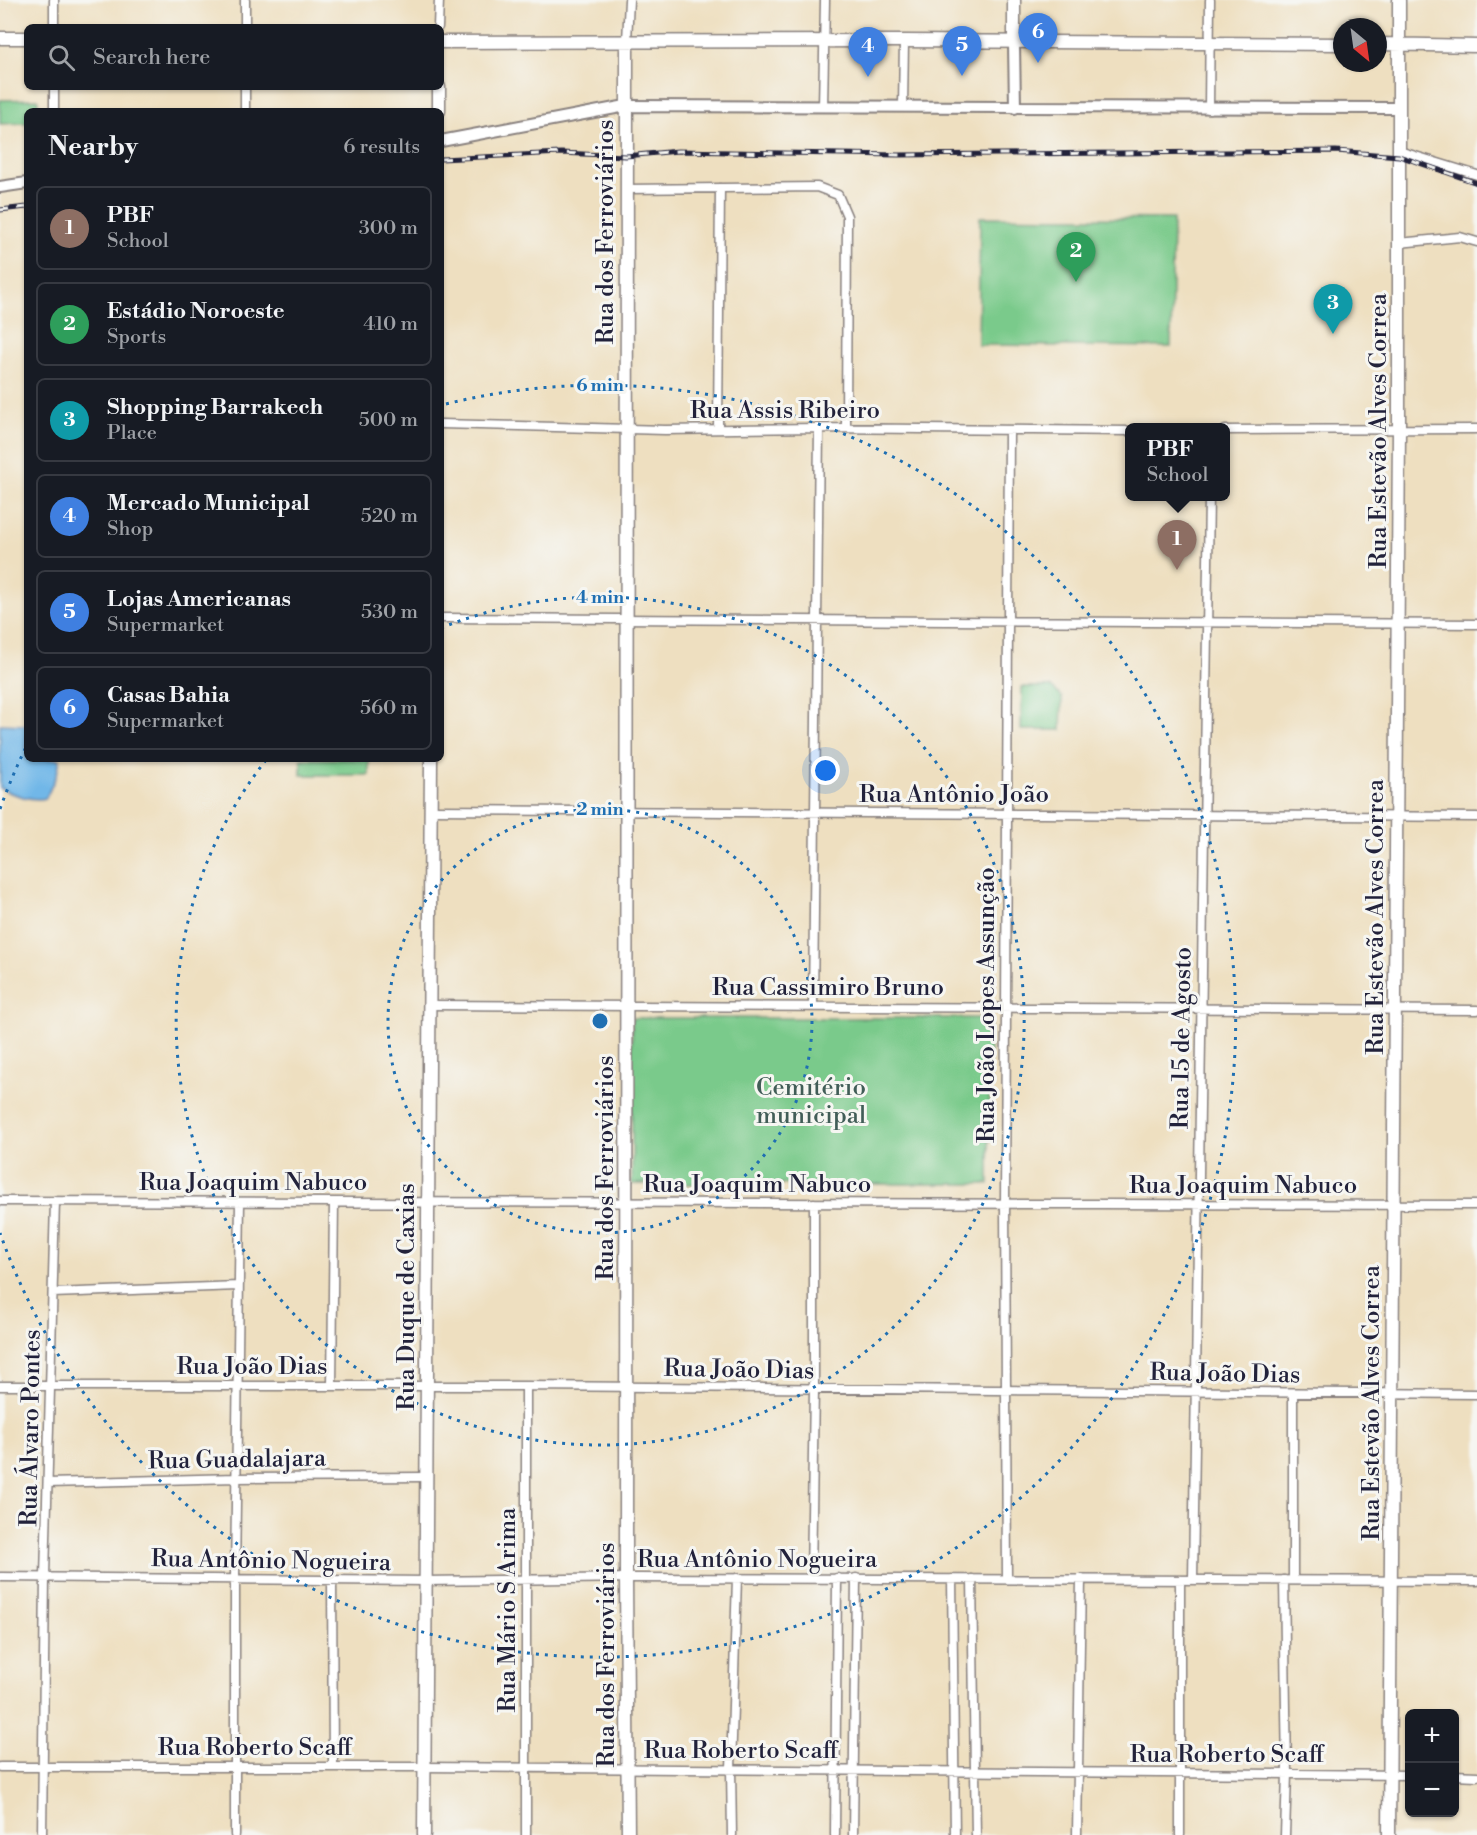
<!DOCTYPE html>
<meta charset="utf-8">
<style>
body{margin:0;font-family:"Libre Bodoni",serif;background:#20242c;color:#f1f3f6}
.controls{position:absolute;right:18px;bottom:18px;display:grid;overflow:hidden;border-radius:9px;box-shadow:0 2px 4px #0004}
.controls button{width:54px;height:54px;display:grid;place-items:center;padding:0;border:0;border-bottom:2px solid #363941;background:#171b24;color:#f1f3f6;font:30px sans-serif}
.compass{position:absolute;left:1333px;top:18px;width:54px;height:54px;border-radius:50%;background:#171b24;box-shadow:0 2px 4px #0004;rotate:151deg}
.you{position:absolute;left:826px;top:771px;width:21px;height:21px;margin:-15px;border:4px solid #fff;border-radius:50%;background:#1a73e8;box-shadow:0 0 0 9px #1a73e833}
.badge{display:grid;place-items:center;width:39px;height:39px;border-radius:50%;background:#2563eb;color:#fff;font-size:20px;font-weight:700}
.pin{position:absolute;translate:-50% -50px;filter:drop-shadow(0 2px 3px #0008)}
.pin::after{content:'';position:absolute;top:32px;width:21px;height:18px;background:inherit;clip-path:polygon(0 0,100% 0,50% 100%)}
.popup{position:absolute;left:1125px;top:423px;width:105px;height:78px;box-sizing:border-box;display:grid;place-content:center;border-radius:9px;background:#171b24;filter:drop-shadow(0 2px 4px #0005);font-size:20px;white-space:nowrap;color:#9ea1a6}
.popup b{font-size:22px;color:#f1f3f6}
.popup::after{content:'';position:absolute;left:50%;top:100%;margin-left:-12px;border:12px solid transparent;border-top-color:#171b24}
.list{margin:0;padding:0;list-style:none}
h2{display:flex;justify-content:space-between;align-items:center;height:78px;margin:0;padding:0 24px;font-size:26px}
h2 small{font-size:20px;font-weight:400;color:#9ea1a6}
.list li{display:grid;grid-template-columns:39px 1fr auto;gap:18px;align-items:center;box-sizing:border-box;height:84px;margin:0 12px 12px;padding:0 12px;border:2px solid #363941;border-radius:9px}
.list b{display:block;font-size:22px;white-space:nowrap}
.list p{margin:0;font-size:20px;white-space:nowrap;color:#9ea1a6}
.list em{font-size:20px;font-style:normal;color:#9ea1a6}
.icon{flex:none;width:33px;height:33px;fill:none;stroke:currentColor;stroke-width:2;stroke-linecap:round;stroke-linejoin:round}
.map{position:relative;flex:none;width:1477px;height:1835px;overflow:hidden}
.search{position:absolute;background:#171b24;box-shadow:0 2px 4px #0004;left:24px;top:24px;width:420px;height:66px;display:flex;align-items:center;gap:15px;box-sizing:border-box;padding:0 21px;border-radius:9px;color:#9ea1a6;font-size:22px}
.panel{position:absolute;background:#171b24;box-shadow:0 2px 4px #0004;left:24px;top:108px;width:420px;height:654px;border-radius:9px}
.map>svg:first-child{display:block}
.green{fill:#7aca8b;stroke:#4e7663;stroke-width:1.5}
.water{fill:#71b7e8;stroke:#4a6c92;stroke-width:1.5}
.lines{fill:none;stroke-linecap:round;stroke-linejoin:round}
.minor-casing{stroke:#88807e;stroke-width:11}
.tertiary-casing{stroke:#88807e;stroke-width:14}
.secondary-casing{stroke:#88807e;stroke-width:15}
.minor{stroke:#fff;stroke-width:8}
.tertiary{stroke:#fff;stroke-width:10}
.secondary{stroke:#fff;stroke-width:12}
.rail-casing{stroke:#22223b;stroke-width:5}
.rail{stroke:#f6f6f2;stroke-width:3;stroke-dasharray:9;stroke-linecap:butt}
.ring{fill:none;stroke:#1f6fb2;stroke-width:3;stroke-dasharray:3 6}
.labels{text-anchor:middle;stroke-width:6;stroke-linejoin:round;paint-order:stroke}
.street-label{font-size:24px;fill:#22223b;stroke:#f6f6f2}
.park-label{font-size:24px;fill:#415d57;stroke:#f6f6f2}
.centre{fill:#1f6fb2;stroke:#f6f6f2;stroke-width:3}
.ring-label{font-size:18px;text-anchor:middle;font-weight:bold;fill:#1f6fb2;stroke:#f6f6f2;stroke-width:6;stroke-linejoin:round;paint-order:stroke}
</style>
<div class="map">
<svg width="1477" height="1835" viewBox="0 0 1477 1835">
<rect width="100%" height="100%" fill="#f6f6f2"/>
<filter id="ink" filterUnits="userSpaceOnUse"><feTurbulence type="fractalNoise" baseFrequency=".0167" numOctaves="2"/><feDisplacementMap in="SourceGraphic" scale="12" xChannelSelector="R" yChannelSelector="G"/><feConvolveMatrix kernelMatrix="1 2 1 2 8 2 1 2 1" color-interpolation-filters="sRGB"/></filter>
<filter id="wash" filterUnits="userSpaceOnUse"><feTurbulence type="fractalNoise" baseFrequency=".008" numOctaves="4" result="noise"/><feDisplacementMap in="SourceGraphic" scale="24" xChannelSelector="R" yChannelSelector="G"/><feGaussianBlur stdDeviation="1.35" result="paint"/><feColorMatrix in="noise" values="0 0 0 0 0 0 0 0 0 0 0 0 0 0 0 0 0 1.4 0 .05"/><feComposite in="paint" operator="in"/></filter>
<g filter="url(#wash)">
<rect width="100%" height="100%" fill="#eedfc0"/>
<path class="green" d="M38,99V111H27V123L0,124V100Z
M980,217L1173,219L1171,347L978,345Z
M1022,687H1051L1062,697L1061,730H1021Z
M301,759H369V775H301Z
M632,1018H990L989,1184H632Z"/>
<path class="water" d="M0,724L27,725V759H60L57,774L46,798C34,802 11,794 0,788Z"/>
</g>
<g filter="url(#ink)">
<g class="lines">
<g class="minor-casing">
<path id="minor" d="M54,27V0
M245,27V0
M438,27L439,0
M627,41L629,0
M823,107L825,0
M903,107L904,41
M1209,109L1210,0
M54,111V87
M245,111V87
M1399,151L1477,175
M626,189L817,187L838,195L847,216L846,428
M1399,243L1460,237L1477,242
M441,424L665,430L819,428L1129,431
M718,429L720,188
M1225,430L1477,429
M441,618L1477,624
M431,810L1477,817
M430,1005L1477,1010
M813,1007L819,428
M0,1201L1477,1205
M53,1293L238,1286
M0,1386H526L1477,1394
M332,1386L334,1202
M48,1483L236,1478L426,1477
M0,1577L426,1581L633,1578L1477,1581
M811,1578L814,1389V1203
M332,1579L333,1767
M952,1579L955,1835
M972,1579L976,1835
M1007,1579L1005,1204L1009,431
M1193,1580L1209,496
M1284,1580L1287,1774L1285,1835
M1293,1580V1394
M0,1767H424L1410,1775
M1454,1775L1477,1776
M42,1835L45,1577L55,1201
M235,1835V1578L240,1202
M526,1835V1386
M732,1835L731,1769L737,1578
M835,1835L837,1578
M853,1835L856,1578
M1077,1835L1081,1579
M1180,1835V1580"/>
</g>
<g class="tertiary-casing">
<path id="tertiary" d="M1014,43L1015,108
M441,141L626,106L1399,108
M0,187L27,183"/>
</g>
<g class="secondary-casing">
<path id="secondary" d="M0,38H27
M627,41L626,1578L628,1835
M441,42L904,41L1342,44
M1014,43V0
M1378,44L1477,46
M439,87V111
M424,1835L431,759
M1389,1835L1399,430V0"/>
</g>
<use href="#minor" class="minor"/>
<use href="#tertiary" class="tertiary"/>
<use href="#secondary" class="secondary"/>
<g class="rail-casing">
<path id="rail" d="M441,159L561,153L626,156L678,151L898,155L1336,151L1399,156L1477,183
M0,210L27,207"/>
</g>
<use href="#rail" class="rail"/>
</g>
</g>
<g class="ring">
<circle cx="600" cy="1021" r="212"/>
<path d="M441 628A424 424 0 1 1 266 760"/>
<path d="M0 809A636 636 0 0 1 26 747M446 404A636 636 0 1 1 0 1233"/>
</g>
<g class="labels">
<g class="street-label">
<text transform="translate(605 232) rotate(-90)" y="8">Rua dos Ferroviários</text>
<text x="785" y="418">Rua Assis Ribeiro</text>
<text transform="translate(1378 431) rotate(-90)" y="8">Rua Estevão Alves Correa</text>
<text x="954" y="802">Rua Antônio João</text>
<text transform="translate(1375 917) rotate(-90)" y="8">Rua Estevão Alves Correa</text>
<text x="828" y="995">Rua Cassimiro Bruno</text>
<text transform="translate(986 1005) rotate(-90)" y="8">Rua João Lopes Assunção</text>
<text transform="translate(1181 1038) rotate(-89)" y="8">Rua 15 de Agosto</text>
<text transform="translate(605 1168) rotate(-90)" y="8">Rua dos Ferroviários</text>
<text x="253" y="1190">Rua Joaquim Nabuco</text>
<text x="757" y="1192">Rua Joaquim Nabuco</text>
<text x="1243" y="1193">Rua Joaquim Nabuco</text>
<text transform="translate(406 1297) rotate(-90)" y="8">Rua Duque de Caxias</text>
<text x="252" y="1374">Rua João Dias</text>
<text transform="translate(739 1369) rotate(1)" y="8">Rua João Dias</text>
<text transform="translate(1225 1373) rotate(1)" y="8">Rua João Dias</text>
<text transform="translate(1371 1403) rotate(-90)" y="8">Rua Estevão Alves Correa</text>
<text transform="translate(30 1428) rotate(-89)" y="8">Rua Álvaro Pontes</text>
<text transform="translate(237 1459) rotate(-1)" y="8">Rua Guadalajara</text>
<text x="757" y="1567">Rua Antônio Nogueira</text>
<text transform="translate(271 1560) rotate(1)" y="8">Rua Antônio Nogueira</text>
<text transform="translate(507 1610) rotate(-90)" y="8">Rua Mário S Arima</text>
<text transform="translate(606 1655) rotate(-90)" y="8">Rua dos Ferroviários</text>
<text x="255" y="1755">Rua Roberto Scaff</text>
<text x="741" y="1758">Rua Roberto Scaff</text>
<text x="1227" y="1762">Rua Roberto Scaff</text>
</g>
<g class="park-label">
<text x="811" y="1095">Cemitério<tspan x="811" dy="28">municipal</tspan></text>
</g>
</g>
<circle cx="600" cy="1021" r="9" class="centre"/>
<g class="ring-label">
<text x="600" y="391">6 min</text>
<text x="600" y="603">4 min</text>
<text x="600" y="815">2 min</text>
</g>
</svg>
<div class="controls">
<button>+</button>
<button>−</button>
</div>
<svg class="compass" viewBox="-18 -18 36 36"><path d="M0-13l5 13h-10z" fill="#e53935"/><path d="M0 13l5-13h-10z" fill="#9ea1a6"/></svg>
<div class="you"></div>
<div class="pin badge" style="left:1177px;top:570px;background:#8d6e63">1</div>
<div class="popup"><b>PBF</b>School</div>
<div class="pin badge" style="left:1076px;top:282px;background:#2e9e5b">2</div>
<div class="pin badge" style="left:1333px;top:334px;background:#0f9aa8">3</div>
<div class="pin badge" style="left:868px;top:77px;background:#3f7fe0">4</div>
<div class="pin badge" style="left:962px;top:76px;background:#3f7fe0">5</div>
<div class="pin badge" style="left:1038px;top:63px;background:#3f7fe0">6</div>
<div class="search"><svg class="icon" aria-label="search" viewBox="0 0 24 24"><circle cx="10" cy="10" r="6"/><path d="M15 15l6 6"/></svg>Search here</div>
<section class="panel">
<h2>Nearby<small>6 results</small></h2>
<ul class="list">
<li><span class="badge" style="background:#8d6e63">1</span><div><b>PBF</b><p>School</p></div><em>300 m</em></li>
<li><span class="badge" style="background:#2e9e5b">2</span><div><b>Estádio Noroeste</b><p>Sports</p></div><em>410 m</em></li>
<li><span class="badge" style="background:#0f9aa8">3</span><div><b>Shopping Barrakech</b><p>Place</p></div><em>500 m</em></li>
<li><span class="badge" style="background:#3f7fe0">4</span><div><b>Mercado Municipal</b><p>Shop</p></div><em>520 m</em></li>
<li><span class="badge" style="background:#3f7fe0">5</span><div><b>Lojas Americanas</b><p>Supermarket</p></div><em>530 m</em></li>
<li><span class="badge" style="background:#3f7fe0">6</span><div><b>Casas Bahia</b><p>Supermarket</p></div><em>560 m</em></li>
</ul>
</section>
</div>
